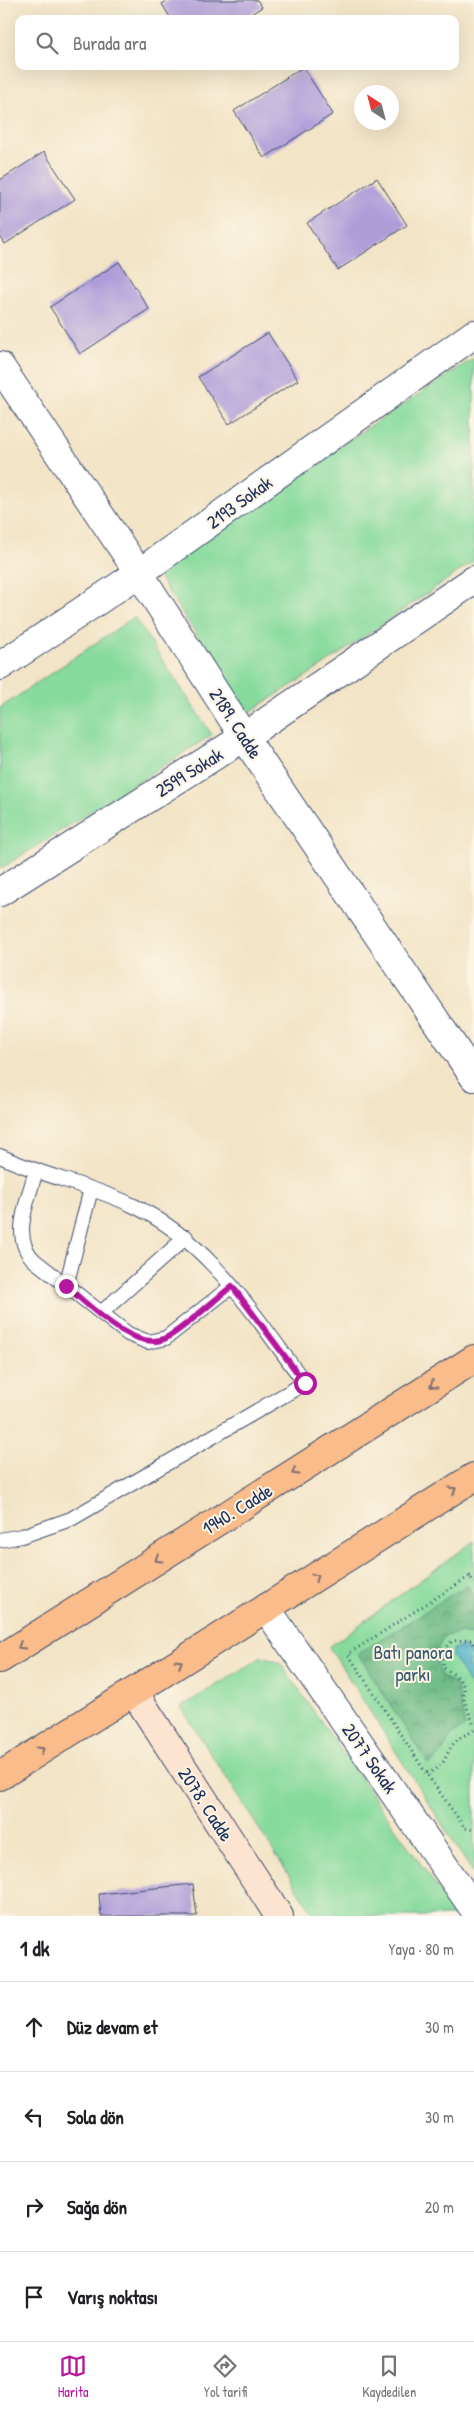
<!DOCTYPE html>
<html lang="tr">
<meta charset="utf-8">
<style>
body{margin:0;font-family:"Patrick Hand",sans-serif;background:#f6f6f6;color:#202124}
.compass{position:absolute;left:354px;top:85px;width:45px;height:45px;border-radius:50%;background:#fff;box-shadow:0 5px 20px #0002;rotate:324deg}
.stop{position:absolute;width:15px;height:15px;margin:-11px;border:4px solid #b5179e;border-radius:50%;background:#fff}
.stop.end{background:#b5179e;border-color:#fff;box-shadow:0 1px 5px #0008}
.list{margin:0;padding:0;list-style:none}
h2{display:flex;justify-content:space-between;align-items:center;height:65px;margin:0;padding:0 20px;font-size:21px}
h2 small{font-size:16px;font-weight:400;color:#757577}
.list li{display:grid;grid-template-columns:32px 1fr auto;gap:15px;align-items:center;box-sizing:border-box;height:90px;padding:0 20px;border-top:1px solid #e0e0e0}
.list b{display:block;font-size:19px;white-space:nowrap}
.list em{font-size:16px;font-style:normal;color:#757577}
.icon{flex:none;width:28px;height:28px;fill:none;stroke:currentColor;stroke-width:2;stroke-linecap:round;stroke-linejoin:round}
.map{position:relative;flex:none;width:474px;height:1916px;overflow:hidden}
.search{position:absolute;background:#fff;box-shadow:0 5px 20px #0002;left:15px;right:15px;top:15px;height:55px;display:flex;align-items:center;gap:12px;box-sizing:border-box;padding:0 18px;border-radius:10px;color:#757577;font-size:19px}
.sheet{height:425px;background:#fff}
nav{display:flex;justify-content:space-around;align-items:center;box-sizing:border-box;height:70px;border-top:1px solid #e0e0e0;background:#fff;font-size:14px;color:#757577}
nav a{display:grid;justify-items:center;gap:2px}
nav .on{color:#b5179e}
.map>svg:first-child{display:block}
.green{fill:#86da9c;stroke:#50847d}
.forest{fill:url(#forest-crowns);stroke:#447471}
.water{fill:url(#water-ripples);stroke:#327092}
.building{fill:#af9dd9}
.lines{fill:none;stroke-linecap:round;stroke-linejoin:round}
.lane-casing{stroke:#3b4a6e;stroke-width:16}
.street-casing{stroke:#3b4a6e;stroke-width:30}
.secondary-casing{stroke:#3b4a6e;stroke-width:30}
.primary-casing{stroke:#3b4a6e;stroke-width:30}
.path{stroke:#3b4a6e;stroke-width:3;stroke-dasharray:1 4;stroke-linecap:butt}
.lane{stroke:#fff;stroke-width:14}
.street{stroke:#fff;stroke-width:28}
.secondary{stroke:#fde4d0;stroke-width:28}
.primary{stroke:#f9bc8a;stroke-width:28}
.oneway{stroke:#7f6e72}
.route{stroke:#b5179e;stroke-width:6}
.labels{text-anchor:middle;stroke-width:4;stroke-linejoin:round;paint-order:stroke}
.street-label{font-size:19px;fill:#1b2f5e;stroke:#fcf5e5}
.park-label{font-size:19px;fill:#365a6e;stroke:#fcf5e5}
</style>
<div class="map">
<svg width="474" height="1916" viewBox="0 0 474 1916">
<defs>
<pattern id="forest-crowns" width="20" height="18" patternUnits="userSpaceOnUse" patternTransform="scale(1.25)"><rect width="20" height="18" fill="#6cba84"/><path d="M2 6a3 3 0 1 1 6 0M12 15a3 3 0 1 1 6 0" fill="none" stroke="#58986f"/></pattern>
<pattern id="water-ripples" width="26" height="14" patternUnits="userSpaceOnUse" patternTransform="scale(1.25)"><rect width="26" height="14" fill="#48b1c7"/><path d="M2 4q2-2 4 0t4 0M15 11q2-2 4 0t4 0" fill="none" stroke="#3b90a5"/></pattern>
</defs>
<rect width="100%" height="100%" fill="#fcf5e5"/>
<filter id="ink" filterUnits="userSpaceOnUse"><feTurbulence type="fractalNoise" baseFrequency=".02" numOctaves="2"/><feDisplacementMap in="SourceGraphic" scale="10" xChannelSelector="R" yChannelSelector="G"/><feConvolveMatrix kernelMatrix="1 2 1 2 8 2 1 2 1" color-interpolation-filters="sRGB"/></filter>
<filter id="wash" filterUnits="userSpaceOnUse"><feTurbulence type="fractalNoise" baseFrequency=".0096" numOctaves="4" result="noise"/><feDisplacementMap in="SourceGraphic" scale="20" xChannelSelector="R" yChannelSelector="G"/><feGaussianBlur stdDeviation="1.12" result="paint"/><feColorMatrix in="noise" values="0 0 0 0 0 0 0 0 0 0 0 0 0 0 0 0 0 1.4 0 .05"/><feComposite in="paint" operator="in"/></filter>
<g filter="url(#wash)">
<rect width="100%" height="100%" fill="#f2e4c6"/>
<path class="green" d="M474,358V561L319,668L248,713L158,576L171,557Z
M134,617L212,735L0,869V708Z
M474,1541V1874L329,1647Z
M262,1657L280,1663L457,1916H315L181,1707Z"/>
<path class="forest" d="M467,1585L474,1595V1635L460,1633L445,1636C434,1651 435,1661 442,1677L456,1684L465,1726L451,1736L439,1757L428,1764L358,1654Z"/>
<path class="water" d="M464,1646L471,1653L468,1665L474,1676V1692L452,1656L453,1649Z"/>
<g id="blocks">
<path class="building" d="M169,0H257L262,7L243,19H171L162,4Z
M303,67L333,114L264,158L234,111Z
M44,152L75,199L5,244L0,236V180Z
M377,178L407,225L338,270L307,223Z
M119,262L149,309L80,354L50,307Z
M268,333L298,380L229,424L198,377Z
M193,1884L197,1916H101L99,1894Z"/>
</g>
</g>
<g filter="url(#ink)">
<use href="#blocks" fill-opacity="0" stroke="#3b4a6e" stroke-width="1"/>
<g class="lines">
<g class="lane-casing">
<path id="lane" d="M0,1156C42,1176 90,1185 132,1205C210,1241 255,1317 305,1383L71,1519L22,1536L0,1540
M36,1170C29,1199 9,1238 35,1261L128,1334L148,1342L166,1338L232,1286
M66,1286L91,1189
M101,1313L186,1237"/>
</g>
<g class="street-casing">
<path id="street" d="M0,366L139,573L244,737L474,1077
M0,666L139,573L474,334
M0,892L244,737L474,580
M266,1608L474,1909"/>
</g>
<g class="secondary-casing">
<path id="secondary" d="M134,1692L279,1916"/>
</g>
<g class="primary-casing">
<path id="primary" d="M0,1659L474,1359
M0,1776L474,1477"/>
</g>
<path class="path" d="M470,1576L474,1574
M474,1644L471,1640L452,1641L442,1653L444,1668L458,1677L464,1687V1700L474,1725
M474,1730C469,1734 461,1736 457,1740C443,1753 449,1767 426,1773L465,1828L474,1830
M426,1773L348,1654L470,1576L474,1583"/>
<use href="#lane" class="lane"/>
<use href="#street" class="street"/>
<use href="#secondary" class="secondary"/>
<use href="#primary" class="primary"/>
</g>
<defs><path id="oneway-chevron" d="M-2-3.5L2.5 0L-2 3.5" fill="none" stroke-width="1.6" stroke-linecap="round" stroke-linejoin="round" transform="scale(1.25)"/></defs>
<g class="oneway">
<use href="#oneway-chevron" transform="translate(433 1385) rotate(148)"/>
<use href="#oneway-chevron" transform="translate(295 1472) rotate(148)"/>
<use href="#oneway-chevron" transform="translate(453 1490) rotate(-32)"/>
<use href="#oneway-chevron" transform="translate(158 1559) rotate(148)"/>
<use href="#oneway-chevron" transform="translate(316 1577) rotate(-32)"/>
<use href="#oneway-chevron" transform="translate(21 1646) rotate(148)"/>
<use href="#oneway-chevron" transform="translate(179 1663) rotate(-32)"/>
<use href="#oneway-chevron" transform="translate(41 1750) rotate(-32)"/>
</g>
</g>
<g class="lines" filter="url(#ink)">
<path class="route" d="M66,1286C88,1304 136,1354 166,1338C186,1327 213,1301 232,1286L305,1383"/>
</g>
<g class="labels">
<g class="street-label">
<text transform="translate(239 502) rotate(-36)" y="7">2193 Sokak</text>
<text transform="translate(236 723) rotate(57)" y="7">2189. Cadde</text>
<text transform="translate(189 772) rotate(-32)" y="7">2599 Sokak</text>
<text transform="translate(237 1509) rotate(-32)" y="7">1940. Cadde</text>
<text transform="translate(370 1758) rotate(55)" y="7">2077 Sokak</text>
<text transform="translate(206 1804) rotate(57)" y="7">2078. Cadde</text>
</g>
<g class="park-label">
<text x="413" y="1659">Batı panora<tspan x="413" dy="22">parkı</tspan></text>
</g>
</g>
</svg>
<svg class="compass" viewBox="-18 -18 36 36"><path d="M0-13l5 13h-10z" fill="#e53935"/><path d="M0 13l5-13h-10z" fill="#757577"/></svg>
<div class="stop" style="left:305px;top:1383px"></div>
<div class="stop end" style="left:66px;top:1286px"></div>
<div class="search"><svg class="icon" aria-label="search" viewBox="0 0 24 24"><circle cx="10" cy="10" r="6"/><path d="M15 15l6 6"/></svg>Burada ara</div>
</div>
<section class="sheet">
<h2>1 dk<small>Yaya · 80 m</small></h2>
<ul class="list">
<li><svg class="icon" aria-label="ahead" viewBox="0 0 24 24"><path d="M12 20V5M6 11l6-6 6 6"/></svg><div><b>Düz devam et</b></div><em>30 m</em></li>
<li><svg class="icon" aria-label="left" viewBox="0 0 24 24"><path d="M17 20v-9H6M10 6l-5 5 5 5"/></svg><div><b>Sola dön</b></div><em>30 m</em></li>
<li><svg class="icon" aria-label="right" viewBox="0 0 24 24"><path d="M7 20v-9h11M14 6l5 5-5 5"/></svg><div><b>Sağa dön</b></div><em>20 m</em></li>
<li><svg class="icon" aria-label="arrive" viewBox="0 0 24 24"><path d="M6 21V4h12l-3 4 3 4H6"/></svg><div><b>Varış noktası</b></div></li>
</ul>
</section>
<nav>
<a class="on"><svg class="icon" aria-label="map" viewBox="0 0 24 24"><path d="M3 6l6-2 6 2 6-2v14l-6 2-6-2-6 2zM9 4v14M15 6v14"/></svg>Harita</a>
<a><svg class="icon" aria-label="directions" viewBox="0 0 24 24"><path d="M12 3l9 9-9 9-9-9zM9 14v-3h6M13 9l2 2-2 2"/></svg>Yol tarifi</a>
<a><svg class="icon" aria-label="saved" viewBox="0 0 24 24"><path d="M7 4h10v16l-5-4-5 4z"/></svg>Kaydedilen</a>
</nav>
